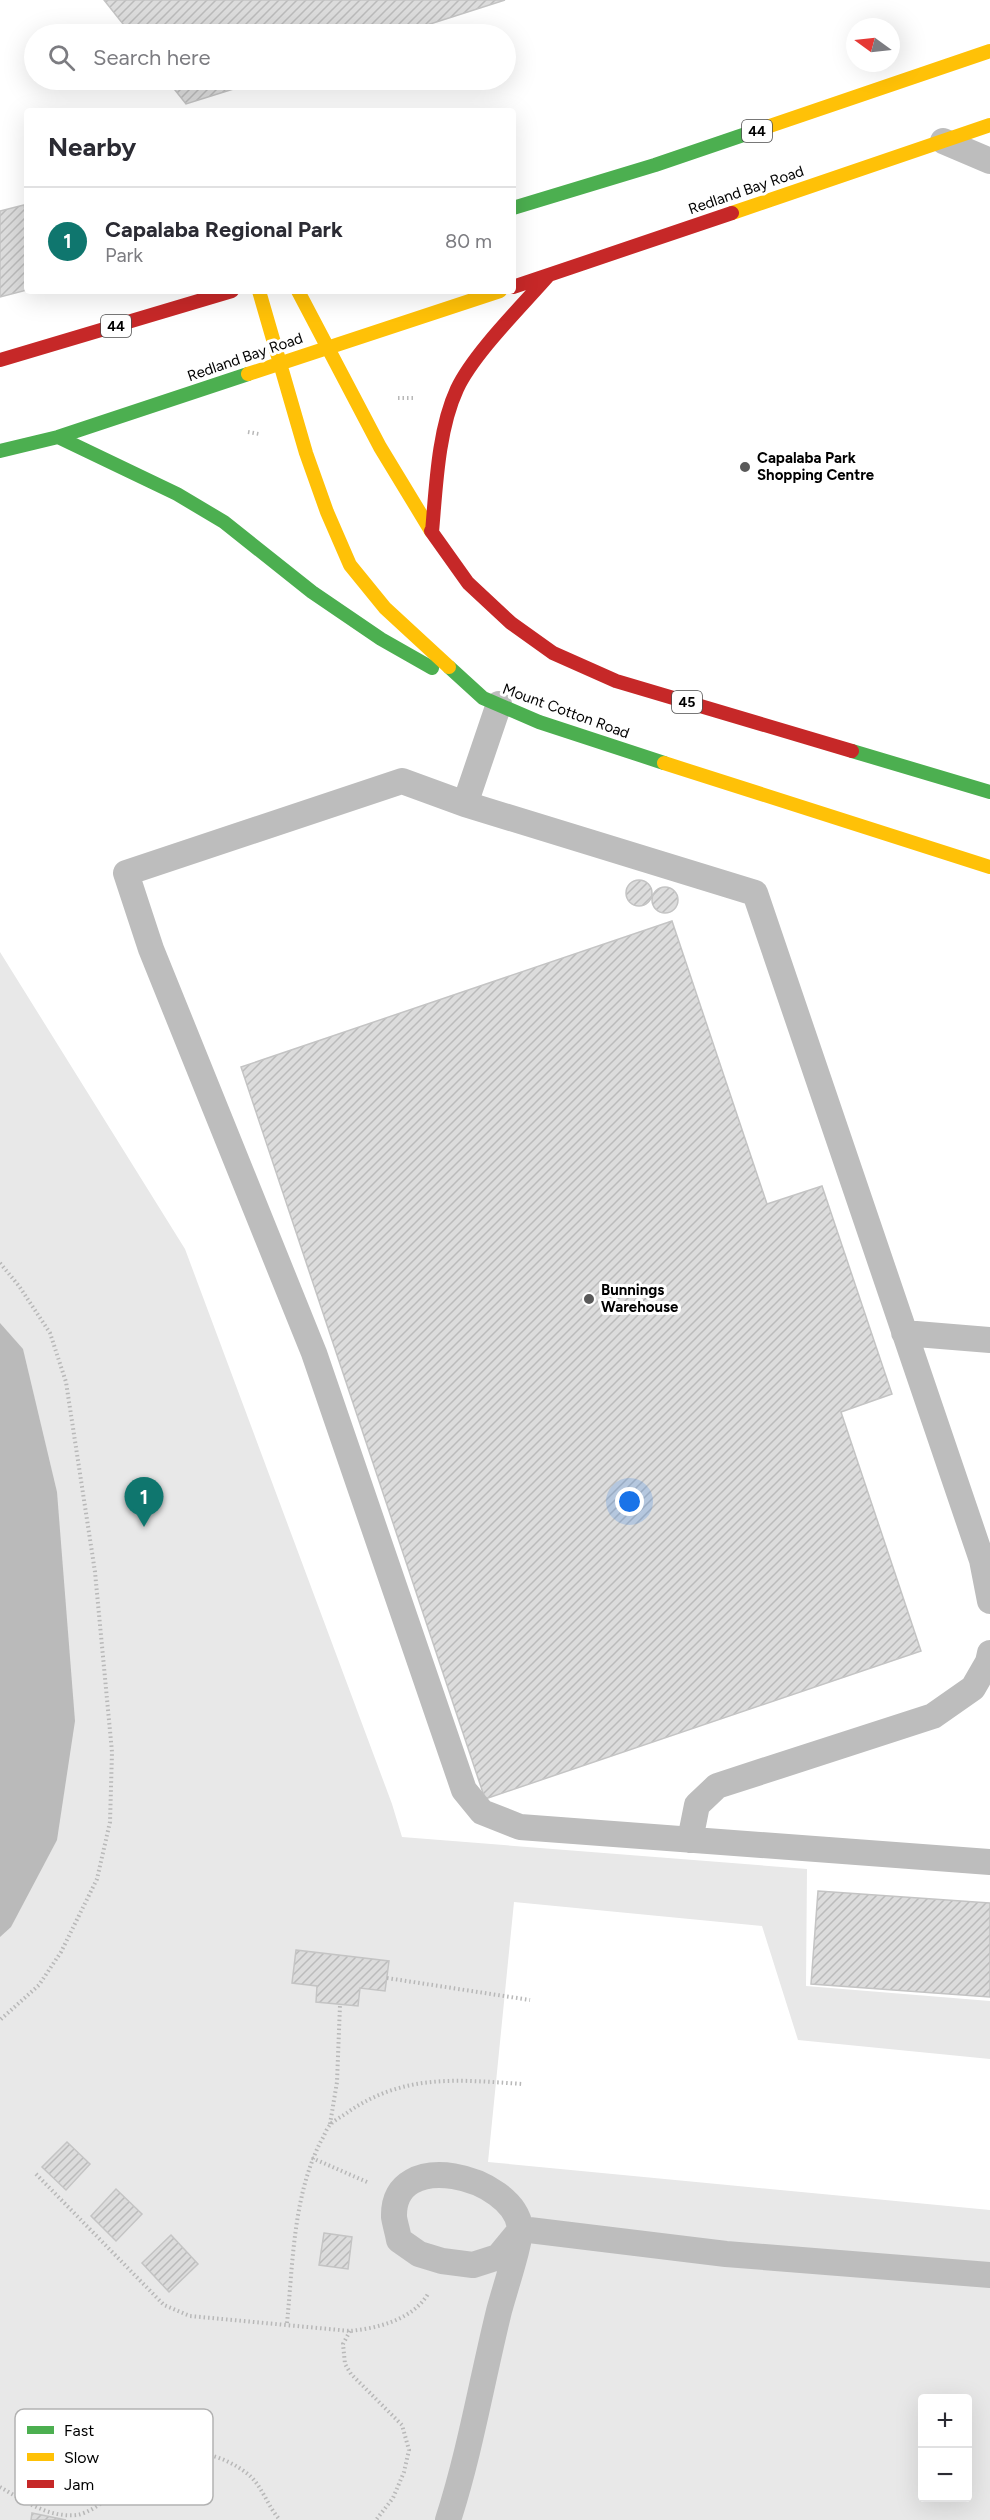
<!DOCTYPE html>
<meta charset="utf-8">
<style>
body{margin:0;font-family:Figtree,sans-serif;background:#f2f2f3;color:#2b2b33}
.controls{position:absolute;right:18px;bottom:18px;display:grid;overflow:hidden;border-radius:6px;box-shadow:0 6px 24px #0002}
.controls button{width:54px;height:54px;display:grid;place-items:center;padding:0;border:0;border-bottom:2px solid #e1e1e2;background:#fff;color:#2b2b33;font:30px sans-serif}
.compass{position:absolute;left:846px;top:18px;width:54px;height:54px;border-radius:50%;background:#fff;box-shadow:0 6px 24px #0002;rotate:285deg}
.you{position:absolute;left:630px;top:1502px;width:21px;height:21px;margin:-15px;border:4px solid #fff;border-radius:50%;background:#1a73e8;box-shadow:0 0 0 9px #1a73e833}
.badge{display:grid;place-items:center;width:39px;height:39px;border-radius:50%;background:#0f766e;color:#fff;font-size:20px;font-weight:700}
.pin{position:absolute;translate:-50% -50px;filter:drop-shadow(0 2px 3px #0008)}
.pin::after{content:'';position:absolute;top:32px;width:21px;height:18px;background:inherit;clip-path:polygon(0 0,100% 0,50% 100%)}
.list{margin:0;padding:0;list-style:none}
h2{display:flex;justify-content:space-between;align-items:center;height:78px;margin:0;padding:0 24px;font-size:26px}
h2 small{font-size:20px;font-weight:400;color:#7c7c81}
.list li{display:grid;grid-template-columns:39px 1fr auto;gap:18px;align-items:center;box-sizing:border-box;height:108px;padding:0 24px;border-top:2px solid #e1e1e2}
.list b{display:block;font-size:22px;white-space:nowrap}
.list p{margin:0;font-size:20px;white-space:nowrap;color:#7c7c81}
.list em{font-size:20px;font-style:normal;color:#7c7c81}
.icon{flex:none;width:33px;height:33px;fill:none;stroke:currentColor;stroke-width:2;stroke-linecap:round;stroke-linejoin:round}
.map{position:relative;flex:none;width:990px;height:2520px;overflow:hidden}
.search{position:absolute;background:#fff;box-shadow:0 6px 24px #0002;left:24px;top:24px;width:492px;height:66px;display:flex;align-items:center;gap:15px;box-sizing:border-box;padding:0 21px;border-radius:33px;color:#7c7c81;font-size:22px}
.panel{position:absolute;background:#fff;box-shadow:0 6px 24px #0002;left:24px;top:108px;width:492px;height:186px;border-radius:6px}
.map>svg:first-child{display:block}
.green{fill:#e8e8e8;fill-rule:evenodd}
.water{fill:#bababa}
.building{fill:url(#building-hatch);stroke:#c4c4c4;stroke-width:1.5}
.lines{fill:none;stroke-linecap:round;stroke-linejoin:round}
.path{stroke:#b8b8b8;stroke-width:4;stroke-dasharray:1.5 3;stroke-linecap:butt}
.lane{stroke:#bdbdbd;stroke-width:26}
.fast{stroke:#4caf50;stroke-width:14}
.slow{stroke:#ffc107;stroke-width:14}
.jam{stroke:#c62828;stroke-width:14}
.poi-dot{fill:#595959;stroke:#fff;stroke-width:2}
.labels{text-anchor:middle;stroke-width:6;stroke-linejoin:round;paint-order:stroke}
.shield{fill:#fff;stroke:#4c4c4c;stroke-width:1.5}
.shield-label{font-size:14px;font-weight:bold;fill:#000}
.street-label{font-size:15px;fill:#000;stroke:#fff}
.poi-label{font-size:15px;font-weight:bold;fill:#000;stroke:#fff;text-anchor:start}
.key{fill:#fff;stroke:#b2b2b2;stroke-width:1.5}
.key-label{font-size:16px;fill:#000}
</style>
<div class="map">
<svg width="990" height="2520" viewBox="0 0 990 2520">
<defs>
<pattern id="building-hatch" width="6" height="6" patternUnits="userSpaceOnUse" patternTransform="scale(1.5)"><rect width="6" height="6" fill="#dcdcdc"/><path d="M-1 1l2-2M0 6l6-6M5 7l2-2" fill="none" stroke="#bbb"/></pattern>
</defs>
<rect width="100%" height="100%" fill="#fff"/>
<path class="green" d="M0,952L185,1249L392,1804L402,1837L807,1869L806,1986L990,2001V2059L798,2040L762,1926L514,1902L488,2162L990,2210V2520H0ZM922,2398H968V2498H922Z"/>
<path class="water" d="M0,1323L23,1349L57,1492L75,1721L57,1840L11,1927L0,1937Z"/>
<path class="building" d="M104,0H505L399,34H131Z
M167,80H262L186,104Z
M24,205L27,221V290L0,297V211Z
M626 893a13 13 0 1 1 26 0a13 13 0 1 1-26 0Z
M652 900a13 13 0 1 1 26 0a13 13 0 1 1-26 0Z
M672,921L767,1204L822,1186L892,1394L841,1412L921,1651L485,1799L241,1067Z
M818,1891L990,1903V1997L811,1984Z
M296,1950L389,1961L385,1991L360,1988L358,2006L316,2002L317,1986L292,1983Z
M67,2142L90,2164L66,2190L42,2167Z
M116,2189L142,2214L116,2241L91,2216Z
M324,2233L352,2237L348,2269L319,2265Z
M171,2235L198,2264L169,2292L142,2263Z
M32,2513L66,2520H31Z"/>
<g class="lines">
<path class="path" d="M398,398H415
M248,432L259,434
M0,1263L19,1286L50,1333L66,1382L95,1572L112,1752L110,1822L97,1879L61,1952L39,1985L0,2020
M387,1978L530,2000
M330,2124L337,2082L340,2005
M312,2158L367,2182
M36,2174L164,2305L190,2316L350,2331C378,2328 412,2320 428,2294
M287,2323C293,2263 293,2196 321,2141C324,2137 326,2129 330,2125C334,2120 343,2116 348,2112C405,2073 459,2080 523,2084
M350,2331L343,2344L345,2364L351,2374L402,2425L409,2450L404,2472L393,2498L376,2520
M0,2487C23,2500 48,2518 77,2515C89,2513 103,2502 113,2495C128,2486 164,2458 180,2454C203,2449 231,2460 249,2475C262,2486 268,2507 280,2520"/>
<path class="lane" d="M943,141L990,161
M465,804L499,704
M904,1333L990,1340
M990,1601L982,1560L755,893L465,804L402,781L126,873L151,949L314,1353L464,1790L482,1812L520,1827L990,1862
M690,1840L697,1805L717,1786L933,1716L973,1688L988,1662L990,1653
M521,2229L726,2254L990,2275
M448,2520C470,2452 482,2380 499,2311C503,2295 522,2238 520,2227C513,2176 392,2146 394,2217C395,2224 398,2233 399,2240L419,2254L442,2261L473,2265L498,2257L521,2229"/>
<path class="fast" d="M513,208L655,165L749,133
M58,437L177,494L224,522L312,592L381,639L432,668
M0,451L58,437L248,374
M449,667L483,698L539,722L664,763
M852,751L990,792"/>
<path class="slow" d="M749,133L990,51
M732,213L990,125
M259,291L306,453L327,512L350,565L385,608L449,667
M298,291L380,447L431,531
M248,374L500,291
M664,763L990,867"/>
<path class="jam" d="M513,287L732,213
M0,360L232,291
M431,531L468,583L511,623L553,653L616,681L852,751
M432,532C436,487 438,430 457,389C474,353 522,306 549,275"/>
</g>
<g class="poi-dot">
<circle cx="745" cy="467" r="6"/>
<circle cx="589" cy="1299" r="6"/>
</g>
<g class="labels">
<g class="shield">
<rect x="742" y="120" width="30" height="22" rx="4.5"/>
<rect x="101" y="315" width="30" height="22" rx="4.5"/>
<rect x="672" y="691" width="30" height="22" rx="4.5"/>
</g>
<g class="shield-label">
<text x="757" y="136">44</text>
<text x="116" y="331">44</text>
<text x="687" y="707">45</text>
</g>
<g class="street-label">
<text transform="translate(746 190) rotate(-19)" y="5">Redland Bay Road</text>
<text transform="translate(245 357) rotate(-19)" y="5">Redland Bay Road</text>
<text transform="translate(566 711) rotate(20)" y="5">Mount Cotton Road</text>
</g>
<g class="poi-label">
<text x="757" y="463">Capalaba Park<tspan x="757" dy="17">Shopping Centre</tspan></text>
<text x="601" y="1295">Bunnings<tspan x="601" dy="17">Warehouse</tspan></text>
</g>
</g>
<rect x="15" y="2409" width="198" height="96" rx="9" class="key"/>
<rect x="27" y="2426" width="27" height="8" fill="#4caf50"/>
<rect x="27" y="2453" width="27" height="8" fill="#ffc107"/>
<rect x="27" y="2480" width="27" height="8" fill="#c62828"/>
<g class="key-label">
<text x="64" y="2436">Fast</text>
<text x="64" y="2463">Slow</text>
<text x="64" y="2490">Jam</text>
</g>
</svg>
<div class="controls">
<button>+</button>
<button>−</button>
</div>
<svg class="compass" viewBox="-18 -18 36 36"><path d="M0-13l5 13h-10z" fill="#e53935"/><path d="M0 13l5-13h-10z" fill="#7c7c81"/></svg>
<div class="you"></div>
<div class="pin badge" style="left:144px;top:1527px">1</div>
<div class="search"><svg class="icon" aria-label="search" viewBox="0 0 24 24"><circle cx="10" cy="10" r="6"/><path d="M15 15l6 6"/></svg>Search here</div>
<section class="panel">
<h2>Nearby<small></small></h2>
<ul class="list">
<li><span class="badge">1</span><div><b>Capalaba Regional Park</b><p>Park</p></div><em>80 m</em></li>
</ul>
</section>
</div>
